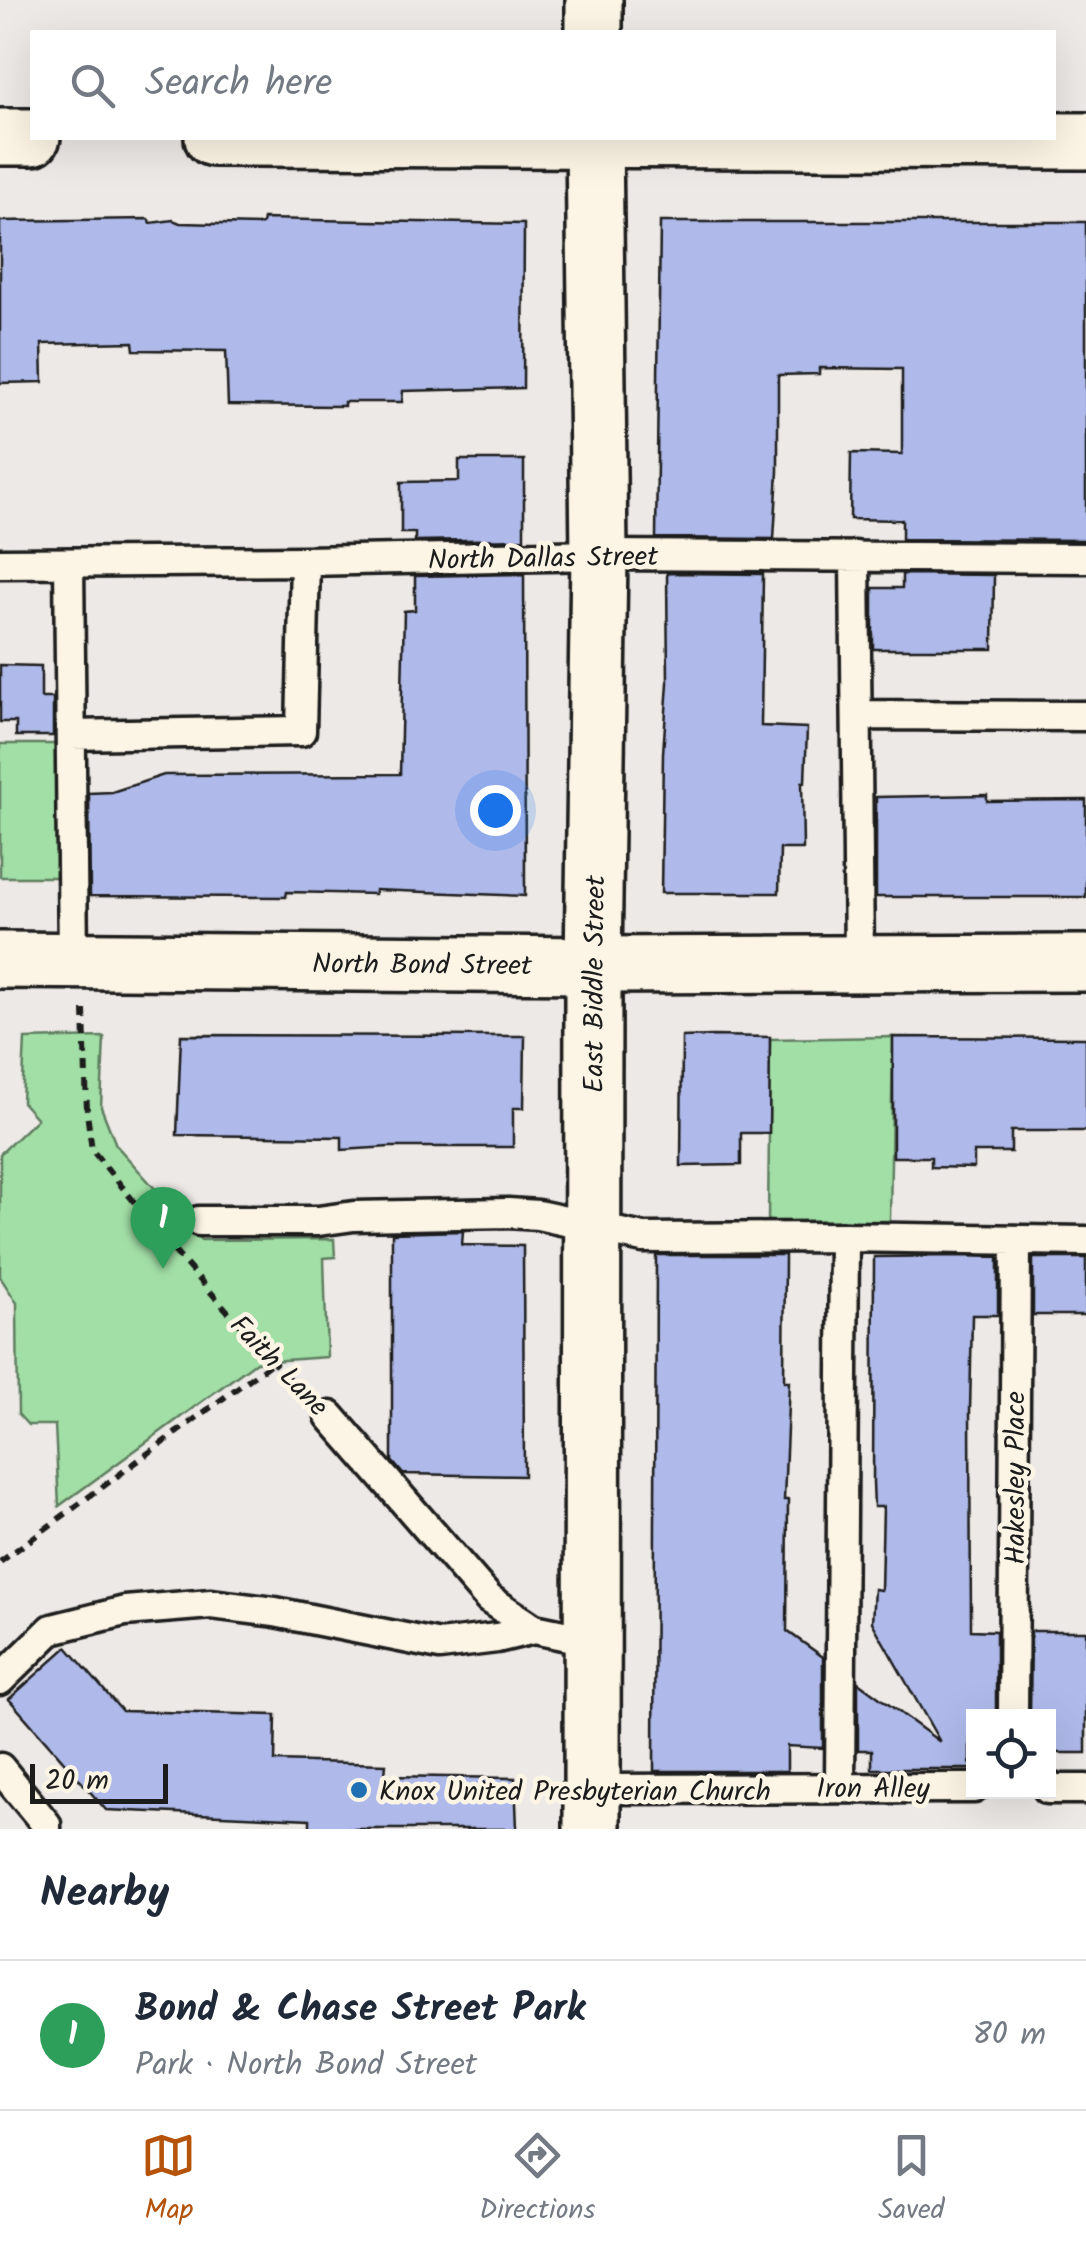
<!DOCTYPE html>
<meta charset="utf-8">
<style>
body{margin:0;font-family:Kalam,sans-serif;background:#f6f6f7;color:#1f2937}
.controls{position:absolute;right:30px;bottom:30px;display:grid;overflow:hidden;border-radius:0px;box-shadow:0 10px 40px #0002}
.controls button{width:90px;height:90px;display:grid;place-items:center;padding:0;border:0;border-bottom:2px solid #e0e1e3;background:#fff;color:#1f2937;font:50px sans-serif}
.scale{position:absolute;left:30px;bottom:25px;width:138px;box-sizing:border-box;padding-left:10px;border:5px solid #1c1c1c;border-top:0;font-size:28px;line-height:35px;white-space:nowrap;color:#1c1c1c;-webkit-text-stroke:8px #fcf5e5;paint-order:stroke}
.you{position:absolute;left:495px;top:810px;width:35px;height:35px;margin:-25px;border:8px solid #fff;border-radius:50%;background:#1a73e8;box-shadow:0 0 0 15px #1a73e833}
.badge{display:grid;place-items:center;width:65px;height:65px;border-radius:50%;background:#b45309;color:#fff;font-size:32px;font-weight:700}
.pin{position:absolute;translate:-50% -82px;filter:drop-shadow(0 2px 5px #0008)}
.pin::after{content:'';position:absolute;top:52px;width:35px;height:30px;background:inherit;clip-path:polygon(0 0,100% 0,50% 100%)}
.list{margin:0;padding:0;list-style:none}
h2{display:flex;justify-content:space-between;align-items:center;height:130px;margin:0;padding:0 40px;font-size:42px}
h2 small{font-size:32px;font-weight:400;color:#747a83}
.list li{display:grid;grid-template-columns:65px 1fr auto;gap:30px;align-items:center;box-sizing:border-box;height:150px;padding:0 40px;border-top:2px solid #e0e1e3}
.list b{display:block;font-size:38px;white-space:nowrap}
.list p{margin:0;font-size:32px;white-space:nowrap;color:#747a83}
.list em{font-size:32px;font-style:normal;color:#747a83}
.icon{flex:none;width:55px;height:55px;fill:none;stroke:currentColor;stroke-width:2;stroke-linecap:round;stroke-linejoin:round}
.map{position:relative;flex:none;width:1086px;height:1829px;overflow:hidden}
.search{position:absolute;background:#fff;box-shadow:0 10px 40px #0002;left:30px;right:30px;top:30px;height:110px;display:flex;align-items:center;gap:25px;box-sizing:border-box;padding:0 35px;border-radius:0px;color:#747a83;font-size:38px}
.sheet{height:280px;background:#fff}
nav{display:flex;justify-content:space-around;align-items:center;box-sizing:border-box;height:140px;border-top:2px solid #e0e1e3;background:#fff;font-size:28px;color:#747a83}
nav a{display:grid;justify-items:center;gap:5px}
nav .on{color:#b45309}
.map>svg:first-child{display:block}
.green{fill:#a2dfa6;stroke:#5f7e61;stroke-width:2.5}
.building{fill:#afbaeb;stroke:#1c1c1c;stroke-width:2.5}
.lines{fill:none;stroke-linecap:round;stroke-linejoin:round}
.service-casing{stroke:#1c1c1c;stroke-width:35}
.minor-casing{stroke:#1c1c1c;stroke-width:62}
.tertiary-casing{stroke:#1c1c1c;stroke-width:62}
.secondary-casing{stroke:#1c1c1c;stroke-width:62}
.path{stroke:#1c1c1c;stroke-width:6;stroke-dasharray:10 8;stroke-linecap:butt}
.service{stroke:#fcf5e5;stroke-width:28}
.minor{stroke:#fcf5e5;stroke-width:55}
.tertiary{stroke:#fcf5e5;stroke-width:55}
.secondary{stroke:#fcf5e5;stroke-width:55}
.poi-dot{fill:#1f6fb2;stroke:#fcf5e5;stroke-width:4}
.labels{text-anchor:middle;stroke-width:9;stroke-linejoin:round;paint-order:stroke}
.street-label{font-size:28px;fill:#1c1c1c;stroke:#fcf5e5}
.poi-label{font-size:28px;fill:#1c1c1c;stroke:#fcf5e5;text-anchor:start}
</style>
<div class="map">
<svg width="1086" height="1829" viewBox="0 0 1086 1829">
<rect width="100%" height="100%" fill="#ede9e6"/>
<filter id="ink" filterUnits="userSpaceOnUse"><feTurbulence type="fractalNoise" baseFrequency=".01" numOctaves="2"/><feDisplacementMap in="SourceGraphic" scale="20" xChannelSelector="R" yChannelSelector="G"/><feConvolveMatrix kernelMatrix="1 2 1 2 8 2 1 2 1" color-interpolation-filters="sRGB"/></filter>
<g filter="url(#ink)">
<path class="green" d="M0,744H57L59,877H0Z
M104,1037L101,1107L116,1145L201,1240L334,1239L335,1257L324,1258L327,1357L256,1362L59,1506L55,1425H28L18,1414L17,1303L0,1277V1154L37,1119L22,1102L25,1039Z
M893,1037L890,1221H768L770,1039Z"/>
<path class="building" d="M148,219L151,223L173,220L180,223L258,225L262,224L263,219L524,224L523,388L403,391L402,402H344V406L228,405L226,351L134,350L133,342L42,344L43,382L0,383V221Z
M660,222H1086V540L902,539V520L850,519L851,453L902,454V369L819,368V374L778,375V471L774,539L656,538Z
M459,460H524V539L415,541V533H401V482L459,481Z
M667,573L763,574L761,726L807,728L805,782H802L803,849H780L779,893H661L663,753L668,683Z
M524,574L525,896L375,890V894L287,892L286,897L90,896L89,793L112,792L164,775L400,774L404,611L415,610V576Z
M902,574L994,575L993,649H873V588H902Z
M0,665L41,666V698H53V736H16V722H0Z
M987,795V801L1086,800V897H876V797Z
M181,1035L525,1036L524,1108H513V1147H390L342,1150V1137L177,1135Z
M713,1036L770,1037L769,1133H741V1165L681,1166L682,1037Z
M893,1037L1086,1038V1131H1011V1152H974V1168L931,1167V1157H893Z
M463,1231L462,1245L523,1246L524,1476L403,1474L392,1461V1233Z
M656,1255H785L784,1381H789L784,1500H788L787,1631L823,1657V1748L787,1746V1771H654Z
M955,1256L998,1257V1315H972L970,1411L971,1630L996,1631V1716H970V1763L974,1769H872V1750H858V1682L940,1742L872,1622L874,1589L881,1590L883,1507H874L873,1482L874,1257Z
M1033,1258H1086V1315H1033Z
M1031,1631H1086V1753H1048V1716H1030Z
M67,1647L122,1711L276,1715L275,1761L386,1764L385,1776L515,1778L517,1829H310V1819L106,1810L9,1699Z"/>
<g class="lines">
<g class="service-casing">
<path id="service" d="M855,556L859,962
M0,563L305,561L599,555L1086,558
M69,563L73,961
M857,715L1086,716
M71,735L301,731L305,561
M199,1221H318L354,1216L508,1213L538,1215L643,1238L844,1237L1086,1241
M330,1416L489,1599L534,1629L592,1641
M0,1680L52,1629L125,1611L211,1604L275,1612L440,1645L497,1638L534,1629
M1013,1716L1016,1240
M0,1768L46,1824V1829
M840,1786L844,1237
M592,1789L974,1788
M1048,1789H1086"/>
</g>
<g class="minor-casing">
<g id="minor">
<path id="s1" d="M0,960L593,965L1086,963"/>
</g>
</g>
<g class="tertiary-casing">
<path id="tertiary" d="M0,137H32
M213,138L1086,141"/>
</g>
<g class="secondary-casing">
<g id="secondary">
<path d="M594,32V0"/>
<path id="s2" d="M592,1829L593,965L599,555L594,138"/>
</g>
</g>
<path class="path" d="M84,1010L87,1113L92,1150L163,1237
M174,1251L283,1373L304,1392
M0,1562L274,1361"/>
<use href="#service" class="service"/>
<use href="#minor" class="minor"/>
<use href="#tertiary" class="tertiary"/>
<use href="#secondary" class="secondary"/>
</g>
</g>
<circle class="poi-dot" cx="359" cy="1790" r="10"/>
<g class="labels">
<g class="street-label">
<text transform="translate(543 557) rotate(-1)" y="10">North Dallas Street</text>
<text dy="10" stroke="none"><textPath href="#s1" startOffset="422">North Bond Street</textPath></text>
<text dy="10" stroke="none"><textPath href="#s2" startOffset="845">East Biddle Street</textPath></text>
<text transform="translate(280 1365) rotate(46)" y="10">Faith Lane</text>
<text transform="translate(1014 1478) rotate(-90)" y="10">Hakesley Place</text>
<text x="873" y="1797">Iron Alley</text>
</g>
<g class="poi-label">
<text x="379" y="1800">Knox United Presbyterian Church</text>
</g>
</g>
</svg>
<div class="controls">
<button><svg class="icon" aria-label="locate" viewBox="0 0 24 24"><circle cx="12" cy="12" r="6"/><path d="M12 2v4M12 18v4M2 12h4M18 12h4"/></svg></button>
</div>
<div class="scale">20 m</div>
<div class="you"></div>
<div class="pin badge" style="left:163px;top:1269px;background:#2e9e5b">1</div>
<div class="search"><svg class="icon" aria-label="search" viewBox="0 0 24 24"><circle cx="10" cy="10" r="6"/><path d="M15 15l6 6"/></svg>Search here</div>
</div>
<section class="sheet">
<h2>Nearby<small></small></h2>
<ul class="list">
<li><span class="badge" style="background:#2e9e5b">1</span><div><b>Bond &amp; Chase Street Park</b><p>Park · North Bond Street</p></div><em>80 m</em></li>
</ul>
</section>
<nav>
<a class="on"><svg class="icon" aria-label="map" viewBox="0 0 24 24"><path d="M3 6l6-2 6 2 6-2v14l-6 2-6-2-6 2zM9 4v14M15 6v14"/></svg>Map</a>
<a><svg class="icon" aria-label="directions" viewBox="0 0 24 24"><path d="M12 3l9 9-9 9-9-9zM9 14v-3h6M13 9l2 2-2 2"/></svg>Directions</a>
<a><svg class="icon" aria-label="saved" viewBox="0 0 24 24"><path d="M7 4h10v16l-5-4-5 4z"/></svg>Saved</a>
</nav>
